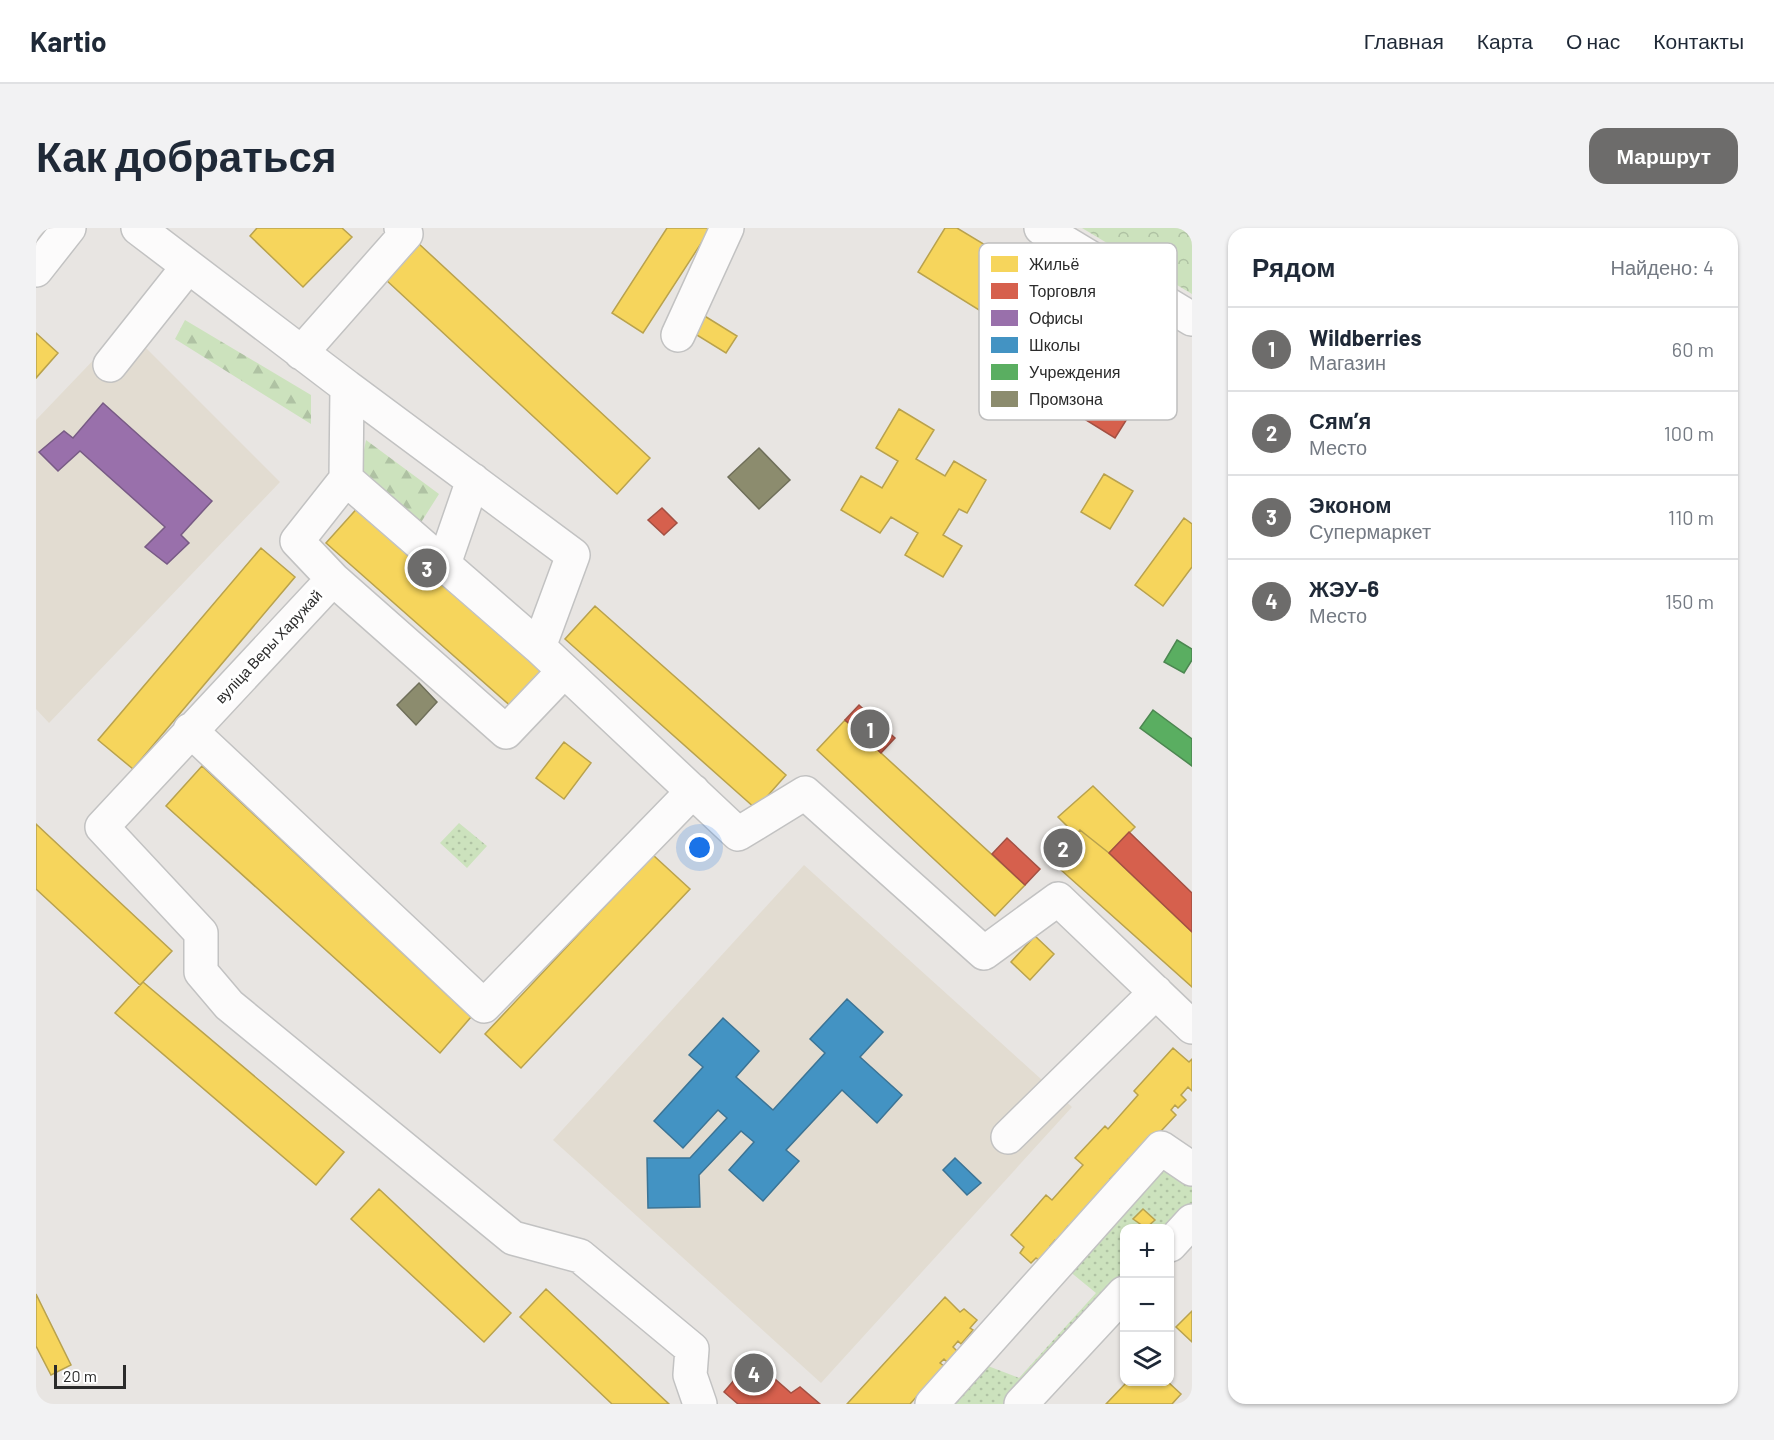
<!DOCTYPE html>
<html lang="ru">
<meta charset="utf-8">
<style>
body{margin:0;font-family:Barlow,sans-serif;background:#f2f2f3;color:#1f2937}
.controls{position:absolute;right:18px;bottom:18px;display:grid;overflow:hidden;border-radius:12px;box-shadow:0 2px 4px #0004}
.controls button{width:54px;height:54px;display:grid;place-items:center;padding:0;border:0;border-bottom:2px solid #e0e1e3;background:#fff;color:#1f2937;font:30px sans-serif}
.scale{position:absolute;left:18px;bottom:15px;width:72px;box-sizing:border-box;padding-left:6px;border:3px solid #2b2b2b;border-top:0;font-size:16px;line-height:21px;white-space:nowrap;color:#2b2b2b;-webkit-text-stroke:4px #fff;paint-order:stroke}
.you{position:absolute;left:664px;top:620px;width:21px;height:21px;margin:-15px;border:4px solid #fff;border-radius:50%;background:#1a73e8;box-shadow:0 0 0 9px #1a73e833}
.badge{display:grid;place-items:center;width:39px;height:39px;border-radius:50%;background:#6d6c6b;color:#fff;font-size:20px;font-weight:700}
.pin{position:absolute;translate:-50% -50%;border:3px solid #fff;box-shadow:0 2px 6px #0006}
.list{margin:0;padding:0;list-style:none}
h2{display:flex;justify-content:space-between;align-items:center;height:78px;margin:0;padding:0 24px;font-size:26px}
h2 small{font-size:20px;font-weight:400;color:#747a83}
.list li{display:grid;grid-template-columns:39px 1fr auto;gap:18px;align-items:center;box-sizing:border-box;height:84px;padding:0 24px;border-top:2px solid #e0e1e3}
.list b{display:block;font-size:22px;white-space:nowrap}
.list p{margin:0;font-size:20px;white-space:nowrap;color:#747a83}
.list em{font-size:20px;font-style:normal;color:#747a83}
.icon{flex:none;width:33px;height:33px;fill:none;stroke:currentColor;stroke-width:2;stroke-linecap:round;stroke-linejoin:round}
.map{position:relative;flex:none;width:1156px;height:1176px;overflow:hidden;border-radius:18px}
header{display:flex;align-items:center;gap:36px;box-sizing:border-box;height:84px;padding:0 30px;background:#fff;border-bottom:2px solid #e0e1e3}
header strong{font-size:28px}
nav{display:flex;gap:33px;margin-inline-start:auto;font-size:21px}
.intro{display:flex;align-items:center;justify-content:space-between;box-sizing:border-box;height:144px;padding:0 36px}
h1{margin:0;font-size:42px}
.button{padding:15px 27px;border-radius:18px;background:#6d6c6b;color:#fff;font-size:21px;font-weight:700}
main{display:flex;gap:36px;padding:0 36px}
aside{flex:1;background:#fff;border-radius:18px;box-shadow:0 2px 4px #0004}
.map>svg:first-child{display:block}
.education{fill:#e2dcd1}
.grass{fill:url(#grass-dots)}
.forest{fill:url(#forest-firs)}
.park{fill:url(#park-crowns)}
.homes{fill:#f6d55c;stroke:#b9a24d;stroke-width:1.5}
.shops{fill:#d6604d;stroke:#a35043;stroke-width:1.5}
.offices{fill:#9970ab;stroke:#785b85;stroke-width:1.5}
.schools{fill:#4393c3;stroke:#3c7495;stroke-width:1.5}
.public{fill:#5aae61;stroke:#4c8751;stroke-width:1.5}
.industry{fill:#8c8c6e;stroke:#6f6f5a;stroke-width:1.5}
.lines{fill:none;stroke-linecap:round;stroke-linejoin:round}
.minor-casing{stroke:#c2c2c2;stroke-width:36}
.minor{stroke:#fcfbfb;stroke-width:33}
.labels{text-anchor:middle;stroke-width:6;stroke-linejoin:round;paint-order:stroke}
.street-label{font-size:15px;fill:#2b2b2b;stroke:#fff}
.key{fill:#fff;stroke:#bfbfbf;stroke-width:1.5}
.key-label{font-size:16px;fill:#2b2b2b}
</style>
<header>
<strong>Kartio</strong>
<nav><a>Главная</a><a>Карта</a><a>О нас</a><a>Контакты</a></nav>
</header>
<div class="intro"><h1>Как добраться</h1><a class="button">Маршрут</a></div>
<main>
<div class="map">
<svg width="1156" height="1176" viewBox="0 0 1156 1176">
<defs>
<pattern id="grass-dots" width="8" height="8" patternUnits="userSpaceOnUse" patternTransform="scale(1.5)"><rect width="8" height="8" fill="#cce2bd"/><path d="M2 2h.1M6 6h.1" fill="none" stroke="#afc2a3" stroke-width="1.8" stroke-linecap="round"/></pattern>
<pattern id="forest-firs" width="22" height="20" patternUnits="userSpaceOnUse" patternTransform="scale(1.5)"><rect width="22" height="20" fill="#cce2bd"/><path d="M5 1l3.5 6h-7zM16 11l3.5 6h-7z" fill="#afc2a3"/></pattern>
<pattern id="park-crowns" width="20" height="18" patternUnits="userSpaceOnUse" patternTransform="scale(1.5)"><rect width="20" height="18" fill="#cce2bd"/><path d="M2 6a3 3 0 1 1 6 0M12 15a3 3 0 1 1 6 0" fill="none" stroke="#afc2a3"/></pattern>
</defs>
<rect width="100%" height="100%" fill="#e8e5e2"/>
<path class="education" d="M89,99L244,254L13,495L0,481V192Z
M768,637L1036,879L785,1155L517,912Z"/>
<path class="grass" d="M423,595L451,618L431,640L404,615Z
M1115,941H1132L1156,952V980L1134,1000H1088V1053L974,1176H898L952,1138L983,1150L1060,1065L1027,1038Z"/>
<path class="forest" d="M149,92L275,167V196L139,111Z
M330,212L403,266L384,296L323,247Z"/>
<path class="park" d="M1046,0H1156V66Z"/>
<path class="homes" d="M221,0H306L316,9L267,59L214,8Z
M631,0H675L607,105L576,85Z
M909,0H921L974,32L943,82L882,44Z
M382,15L614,230L581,266L349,51Z
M667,87L701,108L690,125L656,104Z
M0,105L22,125L0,150Z
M863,181L898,202L880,231L909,248L918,233L950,252L931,285L923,281L907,307L926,318L907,349L869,327L882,305L855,289L844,305L805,282L825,248L846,260L862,233L840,220Z
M1068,246L1097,263L1074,301L1045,284Z
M325,276L514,443L479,482L290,315Z
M1148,290L1156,296V339L1127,378L1099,357Z
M225,320L259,349L97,541L62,512Z
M559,378L750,547L720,581L529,411Z
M809,492L989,657L959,688L781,522Z
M528,514L555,535L528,571L500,550Z
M166,538L435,789L404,825L130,578Z
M1057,558L1099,599L1073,625L1044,602L1040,607L1022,589Z
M0,596L136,723L104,757L0,661Z
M1044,602L1073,625L1156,704V759L1015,633Z
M617,627L654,661L485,840L449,806Z
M999,708L1018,726L994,752L975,734Z
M107,754L308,924L280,957L79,785Z
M1137,820L1153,834L1156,831V863L1152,859L1145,867L1150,872L1142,880L1139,877L1135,882L1140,887L1096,934L1092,931L1088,937L1090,939L1082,948L1079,946L1074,951L1078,954L1036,1001L1032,998L1028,1003L1031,1006L1023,1016L1019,1012L1014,1018L1017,1021L1005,1034L1000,1030L995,1035L984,1025L988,1019L975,1007L1010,967L1016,972L1047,937L1039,930L1069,898L1072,901L1102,867L1098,863Z
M343,961L475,1085L448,1114L315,991Z
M1107,981L1119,992L1110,1000L1097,991Z
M510,1061L633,1176H576L484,1089Z
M0,1066L35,1137L15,1147L0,1118Z
M909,1069L924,1084L928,1081L941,1092L934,1100L937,1102L925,1116L922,1113L917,1119L921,1123L911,1134L908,1131L904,1135L908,1138L874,1176H811Z
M1156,1083V1114L1140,1099Z
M1091,1154H1132L1145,1166L1136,1176H1070Z"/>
<path class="shops" d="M1027,118L1106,167L1079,210L1000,161Z
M626,280L641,295L628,307L612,292Z
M823,477L859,510L845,525L809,492Z
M1093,604L1156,665V704L1073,625Z
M971,610L1004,641L989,657L956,626Z
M716,1131L755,1165L764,1159L784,1176H702L688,1164Z"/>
<path class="offices" d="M67,175L176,273L145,307L153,315L131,336L109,319L129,299L44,223L22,243L3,224L28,203L37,210Z"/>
<path class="schools" d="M811,771L847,804L824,829L866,867L841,895L806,862L750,922L763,933L727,973L693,942L718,914L705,903L663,947L664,979L612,980L611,930H654L691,890L682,882L647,920L618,893L667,839L653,827L687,790L723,823L700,849L737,882L789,825L774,811Z
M919,930L945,955L931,967L907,942Z"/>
<path class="public" d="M1141,412L1156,421V432L1148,445L1128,434Z
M1117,482L1156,511V538L1104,500Z"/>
<path class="industry" d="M723,220L754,252L723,281L692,249Z
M383,455L401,474L380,497L361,477Z"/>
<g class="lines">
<g class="minor-casing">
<path id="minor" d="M102,0L311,159L310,251L261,313L297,351L66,599L165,705V744L193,777L477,1010L544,1028L656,1121L654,1147L664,1176
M1005,0L1156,91
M0,42L33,0
M642,107L691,0
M265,125L370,6L365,0
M74,137L151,40
M311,159L537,327L503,419
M310,251L503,419L702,606L769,565L948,725L1022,671L1156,799
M408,336L437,252
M297,351L470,504L528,443
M154,502L448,778L657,563
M972,909L1120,764
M1134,1017L1156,993
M896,1176L1125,920L1156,941
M985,1176L1088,1065"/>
</g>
<use href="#minor" class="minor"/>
</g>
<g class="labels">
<g class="street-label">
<text transform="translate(233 419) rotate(-47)" y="5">вуліца Веры Харужай</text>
</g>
</g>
<rect x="943" y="15" width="198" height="177" rx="9" class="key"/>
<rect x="955" y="28" width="27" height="16" fill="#f6d55c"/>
<rect x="955" y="55" width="27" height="16" fill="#d6604d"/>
<rect x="955" y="82" width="27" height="16" fill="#9970ab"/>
<rect x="955" y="109" width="27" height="16" fill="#4393c3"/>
<rect x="955" y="136" width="27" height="16" fill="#5aae61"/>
<rect x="955" y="163" width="27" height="16" fill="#8c8c6e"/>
<g class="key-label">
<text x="993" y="42">Жильё</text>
<text x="993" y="69">Торговля</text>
<text x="993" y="96">Офисы</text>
<text x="993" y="123">Школы</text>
<text x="993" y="150">Учреждения</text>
<text x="993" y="177">Промзона</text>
</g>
</svg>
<div class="controls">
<button>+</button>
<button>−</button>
<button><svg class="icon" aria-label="layers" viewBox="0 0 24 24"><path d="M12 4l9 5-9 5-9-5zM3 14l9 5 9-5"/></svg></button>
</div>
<div class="scale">20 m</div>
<div class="you"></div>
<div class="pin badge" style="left:834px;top:501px">1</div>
<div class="pin badge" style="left:1027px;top:620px">2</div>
<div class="pin badge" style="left:391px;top:340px">3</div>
<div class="pin badge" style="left:718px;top:1145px">4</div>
</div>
<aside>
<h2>Рядом<small>Найдено: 4</small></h2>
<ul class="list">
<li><span class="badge">1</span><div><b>Wildberries</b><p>Магазин</p></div><em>60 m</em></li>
<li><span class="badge">2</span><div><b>Сямʼя</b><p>Место</p></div><em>100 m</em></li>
<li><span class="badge">3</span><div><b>Эконом</b><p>Супермаркет</p></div><em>110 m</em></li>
<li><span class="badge">4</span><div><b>ЖЭУ-6</b><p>Место</p></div><em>150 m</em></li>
</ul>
</aside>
</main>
